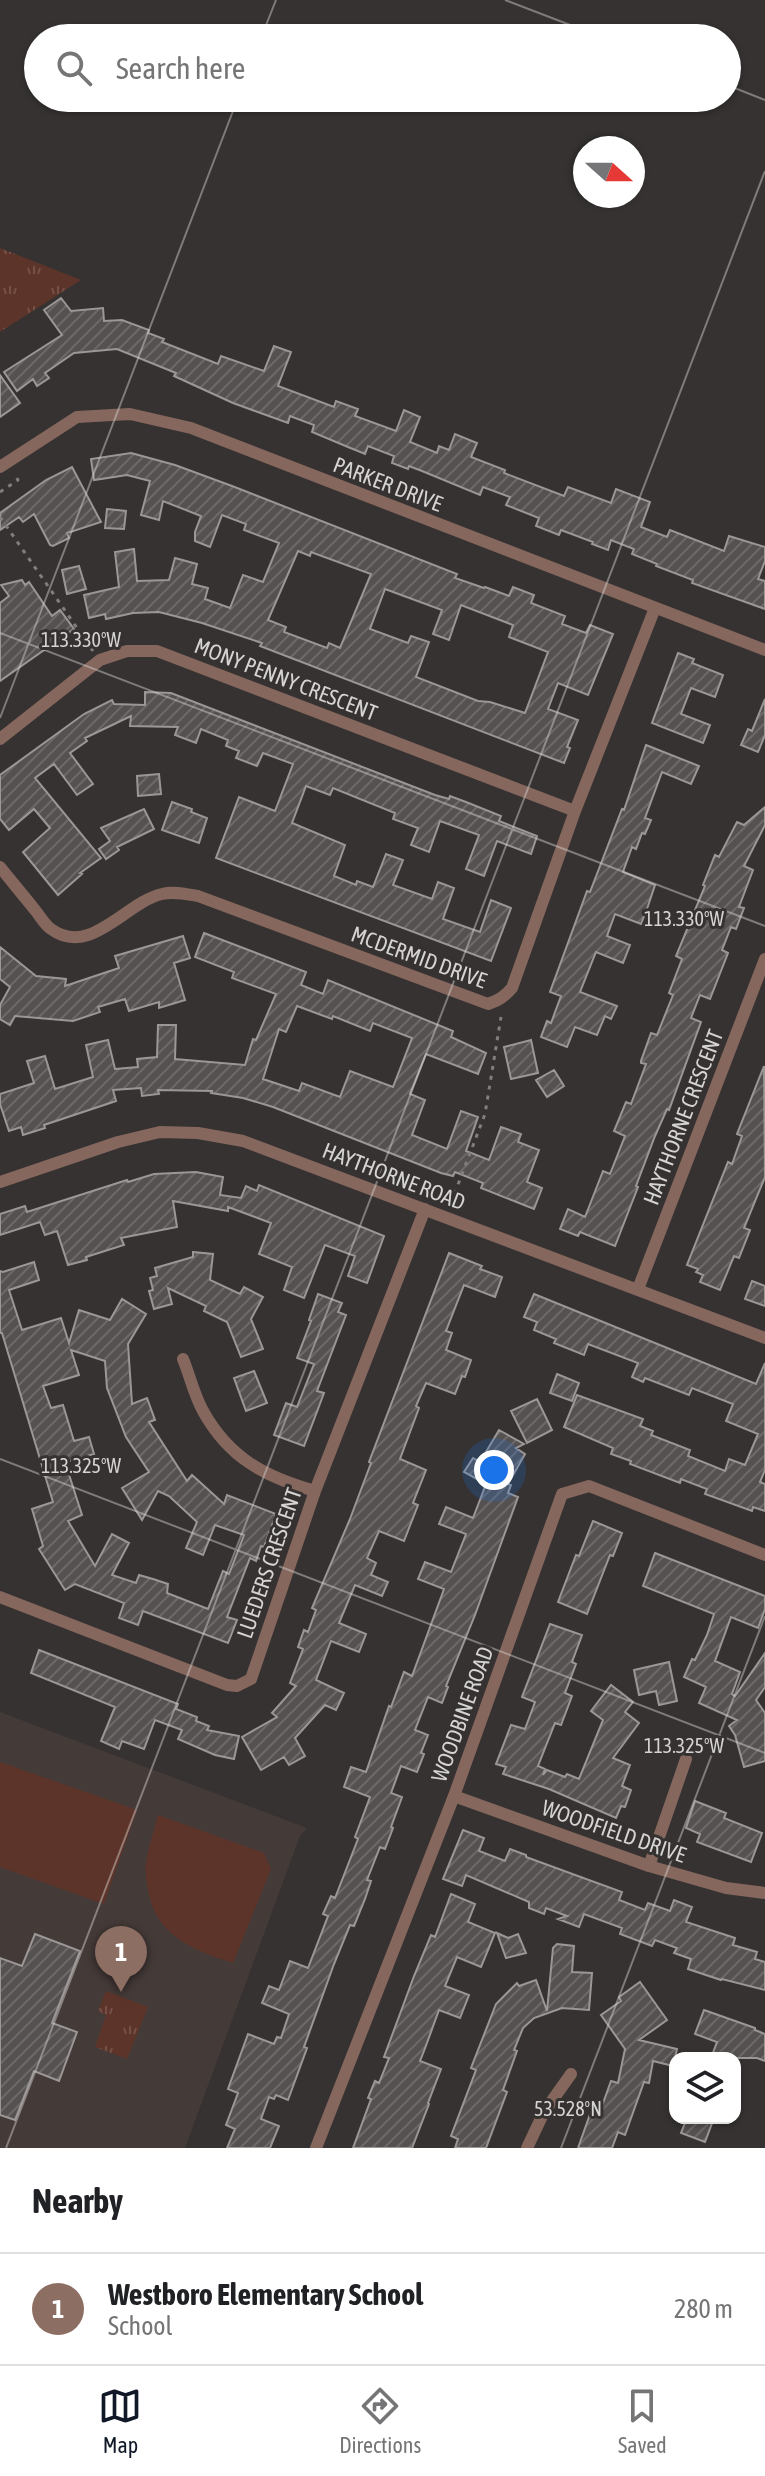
<!DOCTYPE html>
<meta charset="utf-8">
<style>
body{margin:0;font-family:"Asap Condensed",sans-serif;background:#f6f6f6;color:#202124}
.controls{position:absolute;right:24px;bottom:24px;display:grid;overflow:hidden;border-radius:16px;box-shadow:0 2px 6px #0004}
.controls button{width:72px;height:72px;display:grid;place-items:center;padding:0;border:0;border-bottom:2px solid #e0e0e0;background:#fff;color:#202124;font:40px sans-serif}
.compass{position:absolute;left:573px;top:136px;width:72px;height:72px;border-radius:50%;background:#fff;box-shadow:0 2px 6px #0004;rotate:111deg}
.you{position:absolute;left:494px;top:1470px;width:28px;height:28px;margin:-20px;border:6px solid #fff;border-radius:50%;background:#1a73e8;box-shadow:0 0 0 12px #1a73e833}
.badge{display:grid;place-items:center;width:52px;height:52px;border-radius:50%;background:#111827;color:#fff;font-size:26px;font-weight:700}
.pin{position:absolute;translate:-50% -66px;filter:drop-shadow(0 2px 4px #0008)}
.pin::after{content:'';position:absolute;top:42px;width:28px;height:24px;background:inherit;clip-path:polygon(0 0,100% 0,50% 100%)}
.list{margin:0;padding:0;list-style:none}
h2{display:flex;justify-content:space-between;align-items:center;height:104px;margin:0;padding:0 32px;font-size:34px}
h2 small{font-size:26px;font-weight:400;color:#757577}
.list li{display:grid;grid-template-columns:52px 1fr auto;gap:24px;align-items:center;box-sizing:border-box;height:112px;padding:0 32px;border-top:2px solid #e0e0e0}
.list b{display:block;font-size:30px;white-space:nowrap}
.list p{margin:0;font-size:26px;white-space:nowrap;color:#757577}
.list em{font-size:26px;font-style:normal;color:#757577}
.icon{flex:none;width:44px;height:44px;fill:none;stroke:currentColor;stroke-width:2;stroke-linecap:round;stroke-linejoin:round}
.map{position:relative;flex:none;width:765px;height:2148px;overflow:hidden}
.search{position:absolute;background:#fff;box-shadow:0 2px 6px #0004;left:24px;right:24px;top:24px;height:88px;display:flex;align-items:center;gap:20px;box-sizing:border-box;padding:0 28px;border-radius:44px;color:#757577;font-size:30px}
.sheet{height:216px;background:#fff}
nav{display:flex;justify-content:space-around;align-items:center;box-sizing:border-box;height:112px;border-top:2px solid #e0e0e0;background:#fff;font-size:22px;color:#757577}
nav a{display:grid;justify-items:center;gap:4px}
nav .on{color:#111827}
.map>svg:first-child{display:block}
.built{fill:#443a38}
.park{fill:url(#park-tufts)}
.pitch{fill:#5d3429}
.building{fill:url(#building-hatch);stroke:#9b9796;stroke-width:2;fill-rule:evenodd}
.lines{fill:none;stroke-linecap:round;stroke-linejoin:round}
.path{stroke:#817e7d;stroke-width:3;stroke-dasharray:4 6;stroke-linecap:butt}
.street{stroke:#86675e;stroke-width:12}
.ticks{fill:none;stroke:#d6d4d3;stroke-width:2;stroke-opacity:0.45}
.labels{text-anchor:middle;stroke-width:6;stroke-linejoin:round;paint-order:stroke}
.street-label{font-size:22px;fill:#d6d4d3;stroke:#353231}
.ticks-label{font-size:20px;text-anchor:middle;fill:#d6d4d3;stroke:#353231;stroke-width:6;stroke-linejoin:round;paint-order:stroke}
</style>
<div class="map">
<svg width="765" height="2148" viewBox="0 0 765 2148">
<defs>
<pattern id="park-tufts" width="24" height="20" patternUnits="userSpaceOnUse" patternTransform="scale(2)"><rect width="24" height="20" fill="#5d3429"/><path d="M3 7l-1-3M5 7V3M7 7l1-3M15 17l-1-3M17 17v-4M19 17l1-3" fill="none" stroke="#745047"/></pattern>
<pattern id="building-hatch" width="6" height="6" patternUnits="userSpaceOnUse" patternTransform="scale(2)"><rect width="6" height="6" fill="#545150"/><path d="M-1 1l2-2M0 6l6-6M5 7l2-2" fill="none" stroke="#6c6968"/></pattern>
</defs>
<rect width="100%" height="100%" fill="#353231"/>
<path class="built" d="M0,1712L307,1828L300,1836L185,2148H0Z"/>
<path class="park" d="M0,248L81,280L0,332Z
M106,1991L148,2007L127,2059L95,2047L106,2015L98,2011Z"/>
<path class="pitch" d="M0,1762L137,1810L104,1904L0,1867Z
M158,1815L264,1853L271,1869L233,1963C190,1949 152,1934 147,1883C146,1877 145,1871 146,1864C148,1848 154,1831 158,1815Z"/>
<path class="building" d="M61,298L71,311L103,308L104,321L122,320L149,330L148,333L164,339L162,342L218,364L221,356L264,371L274,346L291,352L278,386L334,407L336,401L358,409L355,416L396,431L404,410L420,417L410,442L437,453L439,446L449,450L455,434L477,443L471,457L505,470L504,473L564,496L568,487L611,503L616,489L650,502L641,527L667,537L670,530L724,551L729,536L765,547V561L758,579L765,581V609L692,583L693,580L656,566L657,564L632,554L634,549L611,540L608,550L592,544L593,542L561,530L559,535L536,526L539,518L506,505L510,497L483,487L480,495L422,471L409,466L408,469L392,463L394,456L368,446L365,454L348,447L312,432L314,425L290,416L288,423L233,403L174,376L176,373L117,349L74,353L45,373L49,378L37,386L33,379L17,391L4,372L62,335L44,310Z
M0,375L20,403L0,417Z
M131,453L175,465L232,486L457,574L455,578L484,588L485,587L509,596L513,587L534,595L531,603L565,616L562,624L586,633L590,625L613,634L588,695L558,683L548,709L578,720L567,747L570,748L564,763L260,646L262,643L202,623L159,612L133,613L106,619L105,614L89,618L84,595L119,587L115,552L134,549L137,581L169,580L175,558L197,564L192,584L208,588L205,599L230,608L243,575L263,582L279,543L244,530L246,524L222,515L210,547L195,541V532L201,516L163,501L159,520L141,515L150,481L127,475L94,480L91,459ZM298,551L310,556L311,552L371,574L340,648L329,643L327,648L284,632L286,627L268,620ZM385,589L442,610L433,634L449,640L461,605L513,625L509,637L548,652L525,713L490,702L478,701L416,677L429,642L411,636L408,643L370,629Z
M72,467L101,522L67,533L69,538L53,546L50,545L34,514L23,522L19,517L0,530V513L46,480Z
M107,509L126,511L124,529L105,528Z
M79,566L86,589L67,594L62,570Z
M22,580L25,585L29,582L52,616L60,610L74,629L0,681V603L9,596L1,585Z
M678,653L694,659L692,663L723,675L715,697L691,688L681,714L710,725L703,743L652,723Z
M145,692L171,693L435,795L449,799L450,796L466,802L501,816L499,821L537,836L531,854L497,841L484,876L466,869L479,835L440,821L429,852L411,845L418,828L393,819L395,813L333,788L330,795L306,786L292,823L345,845L334,876L356,885L357,881L373,887L386,854L403,860L393,885L432,899L438,882L454,888L443,919L480,932L491,900L511,908L491,961L216,858L239,797L275,811L293,764L263,753L257,766L236,758L239,751L226,746L228,740L201,729L196,743L175,735L178,727L130,726L131,716L85,738L87,741L70,753L93,784L77,795L54,764L35,778L101,858L80,873L82,874L58,895L23,852L50,828L34,809L9,830L0,819V775L84,714L112,700L114,704L145,705Z
M765,699V735L758,752L741,745L748,729L752,731Z
M646,745L699,766L691,784L662,772L645,818L651,820L645,834L642,833L636,849L632,847L623,872L655,885L648,906L641,924L615,914L607,936L630,945L623,963L596,952L580,992L617,1006L611,1019L605,1016L597,1035L575,1027L567,1047L541,1037L547,1021L551,1023L561,996L550,992L587,891L590,892L622,809L624,810Z
M159,774L161,794L138,796L137,776Z
M172,802L192,809L191,812L207,818L199,843L162,830Z
M765,807V825L744,866L753,870L739,907L744,908L736,929L731,927L722,950L728,953L710,999L700,995L691,1018L701,1022L669,1110L667,1109L655,1136L636,1186L638,1187L615,1246L580,1232L578,1236L560,1229L568,1209L585,1217L603,1171L610,1174L625,1136L614,1131L626,1102L631,1104L646,1064L641,1063V1061L651,1033L657,1035L673,995L669,993L682,959L676,956L705,886L703,885L715,855L719,857L737,822L744,825Z
M144,809L154,829L117,847L119,850L106,859L99,849L110,841L101,828Z
M204,933L306,972L301,985L323,994L328,980L453,1031L451,1037L486,1053L478,1074L426,1054L410,1094L425,1100L412,1135L447,1149L461,1111L478,1117L466,1151L489,1160L501,1127L521,1134L518,1142L539,1150L527,1182L542,1188L534,1209L481,1188L483,1183L455,1172L453,1176L441,1173L273,1107L243,1098L211,1093L212,1091L158,1090L159,1094L142,1096L141,1088L113,1090L116,1101L44,1125L45,1128L23,1135L21,1127L9,1131L0,1104V1094L34,1083L27,1061L45,1056L55,1089L93,1077L86,1045L108,1040L115,1069L138,1067L137,1059L157,1057L158,1025H176L175,1059L245,1065L253,1039L256,1040L276,994L232,978L234,972L195,957ZM297,1006L332,1019L333,1016L370,1031L373,1023L412,1038L393,1087L350,1071L340,1097L302,1083L299,1091L263,1079L279,1029L286,1032Z
M183,936L190,958L174,963L185,1000L159,1008V1002L129,1011L125,999L98,1007L100,1012L73,1021L15,1016L10,1025L0,1019V1005L10,987L0,979V947L36,976L66,979L65,986L119,968L115,956Z
M531,1040L538,1073L511,1079L504,1047Z
M764,1066L765,1177L744,1228L750,1230L739,1258L734,1256L720,1290L700,1282L703,1275L696,1272L698,1269L687,1265L728,1162L732,1164L742,1136L737,1134Z
M554,1070L564,1086L547,1097L536,1080Z
M196,1172L223,1177L220,1195L241,1198L246,1186L257,1191L259,1185L384,1236L367,1283L348,1276L355,1256L325,1245L304,1298L284,1290L292,1267L259,1254L271,1223L228,1207V1211L173,1201L177,1227L121,1238L124,1245L86,1257L87,1260L68,1265L57,1231L45,1235L40,1222L0,1235V1214L25,1206L27,1212L127,1180L128,1182L154,1174Z
M193,1252L213,1254L210,1280L240,1294L244,1287L263,1297L251,1319L263,1349L241,1357L227,1322L204,1311L206,1306L168,1288L172,1304L154,1309L149,1291L153,1290L150,1278L157,1276L155,1268L193,1257Z
M449,1253L482,1266L480,1269L502,1277L495,1297L464,1285L446,1331L452,1333L446,1350L471,1360L465,1377L462,1376L455,1394L426,1383L416,1406L419,1408L400,1459L426,1470L413,1503L418,1505L404,1541L379,1531L367,1558L376,1563L371,1575L388,1582L382,1596L355,1585L339,1623L366,1634L359,1652L331,1641L316,1680L344,1693L336,1710L325,1705L295,1738L305,1756L289,1765L284,1757L261,1770L242,1737L277,1717L272,1713L296,1686L290,1683L303,1649L298,1647L304,1630L308,1632L316,1610L312,1608L350,1519L371,1463L369,1462Z
M34,1262L39,1280L9,1290L22,1330L61,1318L69,1343L79,1310L110,1320L122,1299L146,1314L128,1344L132,1404L147,1398L155,1420L149,1422L187,1481L192,1475L224,1504L227,1495L276,1514L264,1547L261,1546L256,1561L250,1558L227,1617L237,1620L228,1643L143,1611L138,1625L119,1618L124,1603L75,1584L65,1590L39,1549L43,1546L32,1509L53,1502L2,1333H0V1271L3,1272ZM71,1350L105,1361L107,1388L126,1437L149,1472L122,1488L142,1520L158,1491L169,1496L197,1522L186,1548L203,1555L215,1525L244,1535L229,1574L223,1571L208,1609L167,1593L168,1584L153,1579L139,1575L136,1583L112,1575L129,1543L112,1534L95,1566L68,1521L82,1515L65,1462L94,1454L89,1437L74,1441L63,1405L51,1408L43,1386L79,1375Z
M752,1281L765,1286V1306L745,1299Z
M318,1294L342,1303L338,1312L346,1315L317,1391L324,1393L304,1446L274,1435L286,1403L297,1407L314,1364L297,1358L311,1321L309,1320Z
M534,1294L756,1384L765,1363V1470L760,1482L765,1484V1511L753,1507L752,1511L705,1494L707,1489L681,1479L680,1483L630,1464L631,1461L611,1454L613,1448L564,1427L577,1395L643,1419L640,1426L653,1431L651,1435L690,1450L688,1456L725,1471L729,1459L745,1465L758,1434L726,1421L733,1404L692,1388L689,1395L645,1378L643,1382L632,1377L638,1363L588,1344L584,1355L554,1343L556,1339L534,1330L537,1322L524,1317Z
M254,1371L267,1403L246,1411L234,1378Z
M557,1374L579,1383L572,1401L550,1393Z
M537,1399L552,1430L527,1443L511,1411Z
M499,1430L524,1444L516,1448L525,1454L508,1484L511,1485L508,1493L518,1497L475,1615L446,1686L448,1687L442,1703L428,1697L415,1730L428,1735L421,1753L424,1754L417,1772L401,1766L391,1793L402,1797L391,1827L393,1828L385,1849L380,1847L367,1880L371,1881L365,1899L354,1926L350,1925L334,1964L304,2047L307,2048L288,2100L276,2095L274,2099L269,2097L261,2119L279,2126L270,2148H227L235,2129L226,2125L238,2093L228,2089L248,2034L274,2044L277,2037L281,2038L289,2014L262,2003L269,1986L279,1990L290,1961L308,1968L328,1916L323,1914L331,1896L335,1898L358,1839L355,1837L370,1797L344,1787L351,1767L366,1772L389,1706L391,1707L404,1672L412,1676L444,1589L418,1579L425,1562L451,1572L466,1534L439,1524L446,1507L473,1518L486,1484L464,1472L473,1458L480,1462Z
M593,1521L622,1533L613,1556L610,1555L587,1614L558,1602L576,1555L579,1556Z
M655,1553L765,1596V1609L758,1628L731,1617L715,1661L740,1672L732,1694L735,1696L765,1653V1687L756,1700L765,1713V1761L744,1767L735,1735L729,1726L737,1720L699,1703L706,1687L684,1677L692,1659L695,1660L707,1635L714,1614L643,1586Z
M550,1624L582,1635L572,1662L576,1664L565,1693L572,1696L561,1725L555,1723L538,1766L545,1769L543,1775L547,1770L565,1777L567,1774L579,1779L603,1720L591,1711L611,1685L633,1702L625,1712L639,1723L613,1758L630,1765L622,1786L631,1790L625,1807L621,1806L616,1818L549,1789L503,1774L506,1767L496,1764L511,1725L525,1729L535,1702L522,1697Z
M39,1650L178,1704L176,1709L197,1717L196,1721L209,1726L207,1730L239,1736L234,1759L215,1755L178,1739L182,1730L155,1720L144,1749L122,1741L119,1749L101,1741L115,1707L31,1673Z
M669,1662L677,1701L659,1705L656,1691L639,1695L634,1670Z
M695,1801L726,1813L724,1818L762,1833L751,1862L697,1842L700,1834L686,1828Z
M463,1830L484,1838L479,1851L505,1861L510,1849L526,1855V1857L622,1892L619,1900L645,1910L648,1903L670,1911L674,1900L692,1907L686,1922L735,1938L733,1945L757,1952L755,1959L765,1962V1990L722,1979L721,1980L688,1969L691,1959L674,1953L677,1948L655,1940L652,1946L620,1934L622,1928L584,1914L579,1927L558,1919L567,1916L546,1908L544,1914L529,1908V1902L466,1875L462,1886L443,1879Z
M451,1894L475,1904L468,1922L495,1933L481,1967L457,1957L445,1986L469,1995L460,2018L439,2010L424,2051L420,2061L441,2069L428,2103L429,2104L412,2148H353L371,2099L368,2098L375,2081L379,2083L389,2058L384,2057L414,1976L431,1935L435,1937Z
M497,1933L508,1938L518,1934L526,1953L506,1958Z
M35,1934L80,1951L52,2023L77,2032L59,2081L34,2071L15,2120L0,2115V1958L22,1966Z
M557,1944L574,1946L572,1972L592,1973L589,2010L562,2008L534,2018L523,2028L514,2050L517,2051L503,2090L507,2092L486,2148H455L458,2139L451,2136L476,2070L471,2068L496,2004L517,1983L519,1986L536,1980L547,2011L553,1948Z
M640,1982L667,2020L639,2040L677,2049L673,2066L653,2061L649,2083L644,2082L625,2135L618,2132L612,2148H578L594,2103L602,2106L611,2081L618,2083L625,2049L601,2015L621,2001L619,1997Z
M704,2010L755,2028V2030L765,2034V2061L757,2058H711L717,2042L695,2034Z
M687,2118H714L705,2142L681,2133Z"/>
<g class="lines">
<path class="path" d="M0,492L18,480L15,475
M0,517L93,651
M451,1203L485,1114L501,1017"/>
<path class="street" d="M0,467L77,417L130,414L191,428L765,650
M0,739L100,660L127,651H157L575,811
M0,867C12,882 24,896 35,910C40,916 45,925 51,929C90,958 126,902 162,894C174,891 186,894 198,896L488,1004C499,1000 504,997 512,988L575,811L655,608
M0,1182L118,1142L160,1132L198,1133L243,1141L765,1338
M638,1289L765,959
M183,1359C190,1376 194,1395 203,1411C229,1458 265,1477 315,1491
M0,1597L227,1685L237,1686L251,1679L315,1491L425,1209
M454,1796L649,1866L726,1888L765,1893
M649,1866L686,1759
M316,2148L454,1796L562,1494L589,1486L765,1555
M527,2148L544,2112L571,2074"/>
</g>
<path class="ticks" d="M505,0L604,38M261,38L276,0M727,85L765,100M0,633L765,926M0,718L238,98M0,1459L765,1753M6,2148L765,171M561,2148L765,1616"/>
<g class="labels">
<g class="street-label">
<text transform="translate(388 484) rotate(21)" y="8">PARKER DRIVE</text>
<text transform="translate(286 679) rotate(21)" y="8">MONY PENNY CRESCENT</text>
<text transform="translate(419 957) rotate(20)" y="8">MCDERMID DRIVE</text>
<text transform="translate(683 1117) rotate(-69)" y="8">HAYTHORNE CRESCENT</text>
<text transform="translate(394 1176) rotate(21)" y="8">HAYTHORNE ROAD</text>
<text transform="translate(269 1563) rotate(-71)" y="8">LUEDERS CRESCENT</text>
<text transform="translate(462 1714) rotate(-70)" y="8">WOODBINE ROAD</text>
<text transform="translate(614 1831) rotate(19)" y="8">WOODFIELD DRIVE</text>
</g>
</g>
<g class="ticks-label">
<text x="81" y="647">113.330°W</text>
<text x="684" y="926">113.330°W</text>
<text x="81" y="1473">113.325°W</text>
<text x="684" y="1753">113.325°W</text>
<text x="568" y="2116">53.528°N</text>
</g>
</svg>
<div class="controls">
<button><svg class="icon" aria-label="layers" viewBox="0 0 24 24"><path d="M12 4l9 5-9 5-9-5zM3 14l9 5 9-5"/></svg></button>
</div>
<svg class="compass" viewBox="-18 -18 36 36"><path d="M0-13l5 13h-10z" fill="#e53935"/><path d="M0 13l5-13h-10z" fill="#757577"/></svg>
<div class="you"></div>
<div class="pin badge" style="left:121px;top:1992px;background:#8d6e63">1</div>
<div class="search"><svg class="icon" aria-label="search" viewBox="0 0 24 24"><circle cx="10" cy="10" r="6"/><path d="M15 15l6 6"/></svg>Search here</div>
</div>
<section class="sheet">
<h2>Nearby<small></small></h2>
<ul class="list">
<li><span class="badge" style="background:#8d6e63">1</span><div><b>Westboro Elementary School</b><p>School</p></div><em>280 m</em></li>
</ul>
</section>
<nav>
<a class="on"><svg class="icon" aria-label="map" viewBox="0 0 24 24"><path d="M3 6l6-2 6 2 6-2v14l-6 2-6-2-6 2zM9 4v14M15 6v14"/></svg>Map</a>
<a><svg class="icon" aria-label="directions" viewBox="0 0 24 24"><path d="M12 3l9 9-9 9-9-9zM9 14v-3h6M13 9l2 2-2 2"/></svg>Directions</a>
<a><svg class="icon" aria-label="saved" viewBox="0 0 24 24"><path d="M7 4h10v16l-5-4-5 4z"/></svg>Saved</a>
</nav>
